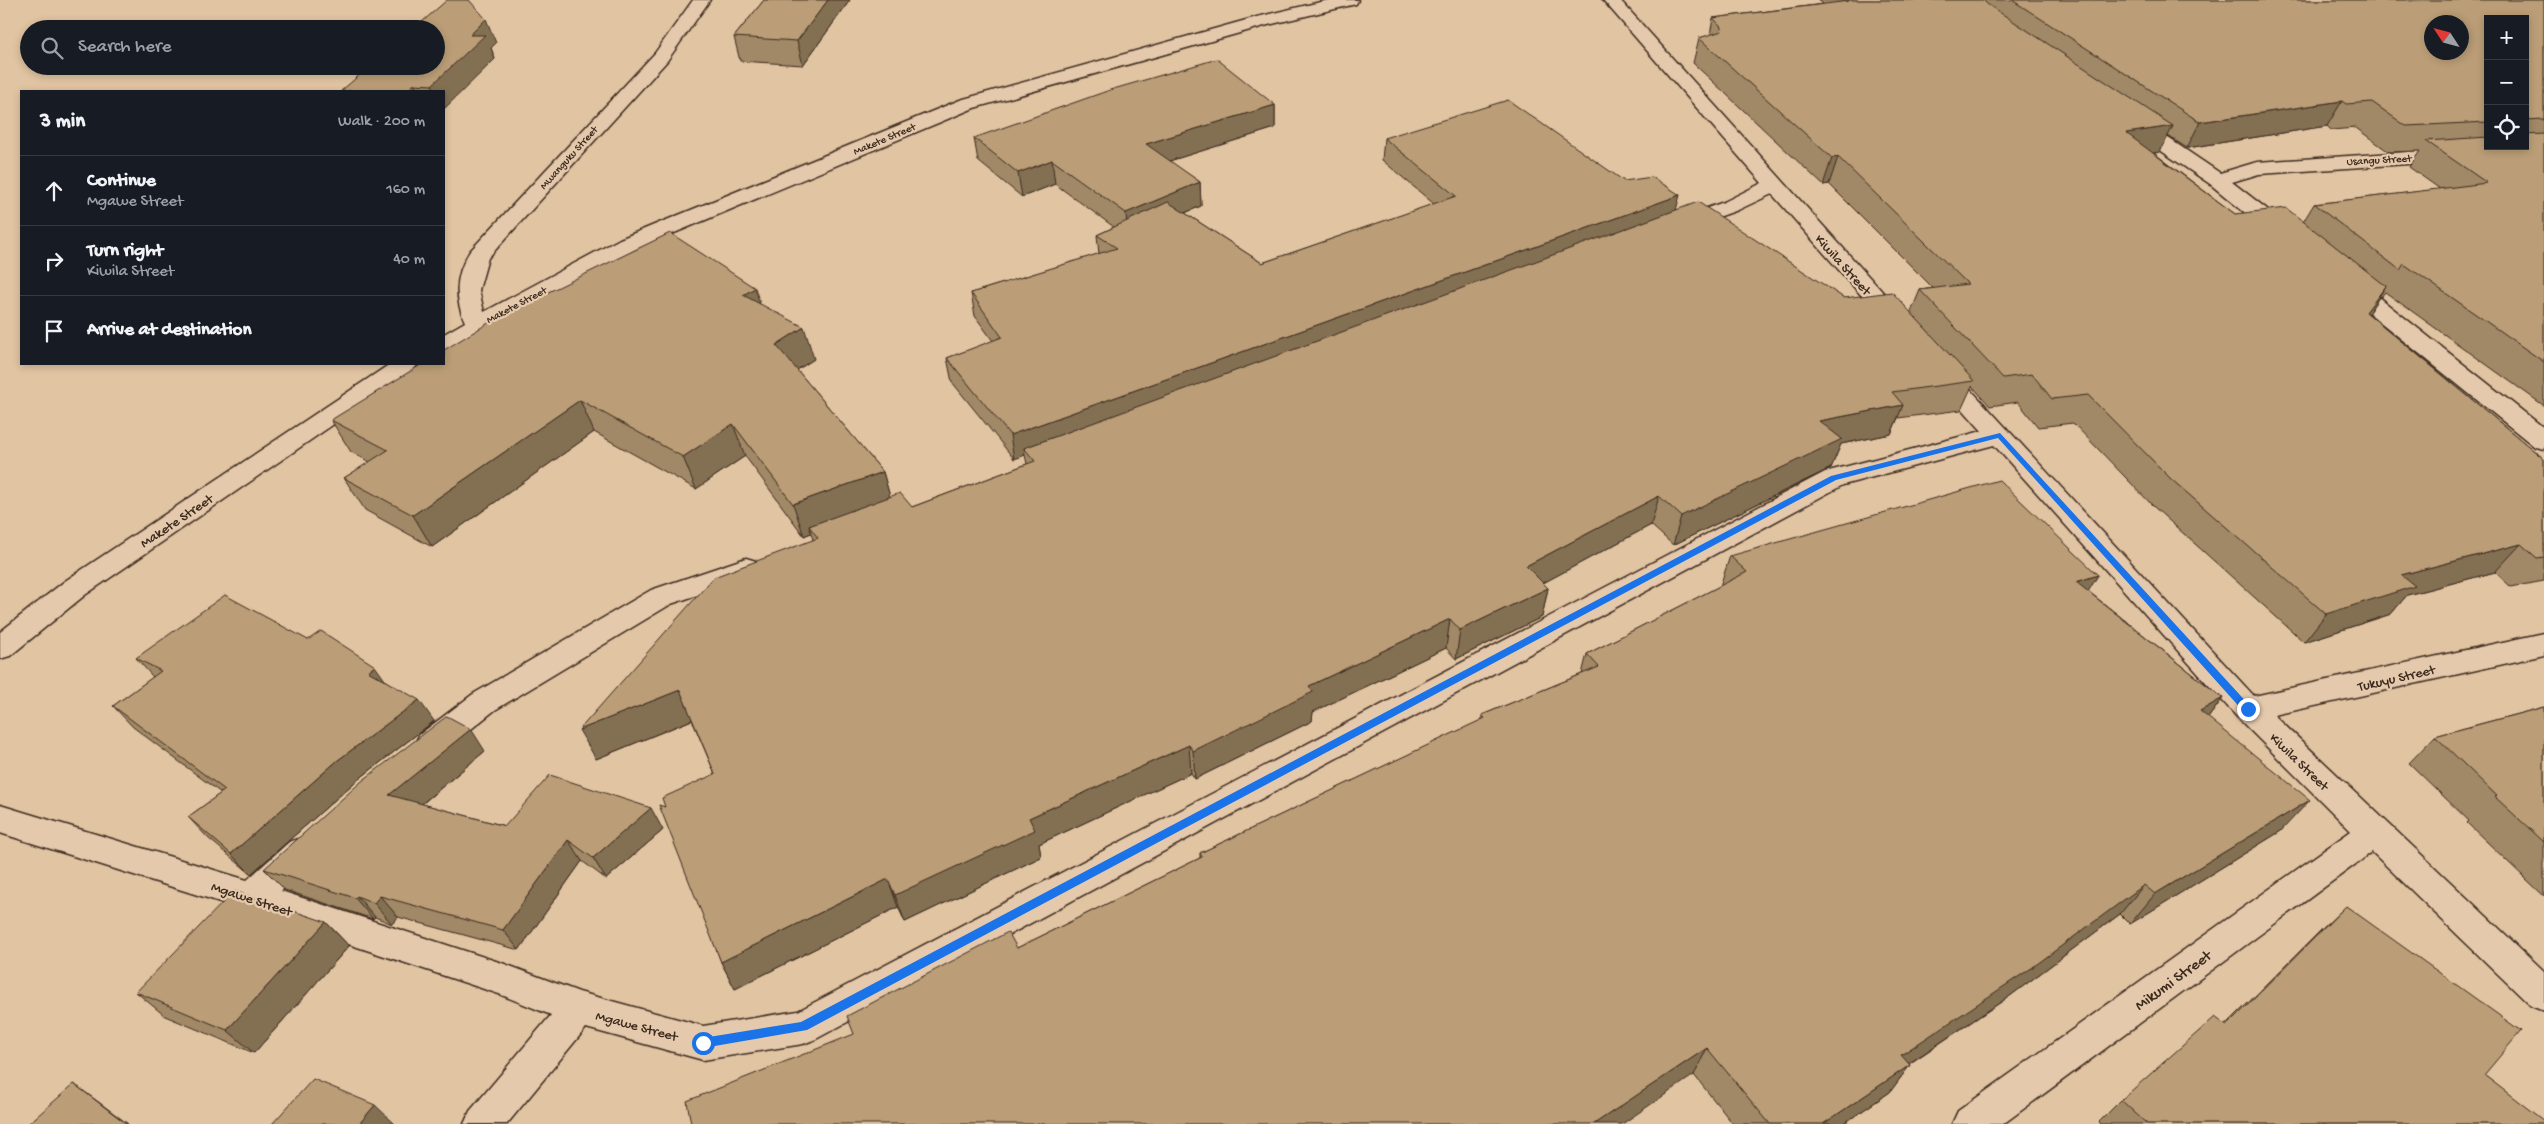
<!DOCTYPE html>
<meta charset="utf-8">
<style>
body{margin:0;font-family:"Gochi Hand",sans-serif;background:#20242c;color:#f1f3f6}
.controls{position:absolute;right:15px;top:15px;display:grid;overflow:hidden;border-radius:0px;box-shadow:0 2px 8px #0003}
.controls button{width:45px;height:45px;display:grid;place-items:center;padding:0;border:0;border-bottom:1px solid #363941;background:#171b24;color:#f1f3f6;font:25px sans-serif}
.compass{position:absolute;left:2424px;top:15px;width:45px;height:45px;border-radius:50%;background:#171b24;box-shadow:0 2px 8px #0003;rotate:306deg}
.stop{position:absolute;width:15px;height:15px;margin:-11px;border:4px solid #1a73e8;border-radius:50%;background:#fff}
.stop.end{background:#1a73e8;border-color:#fff;box-shadow:0 1px 5px #0008}
.list{margin:0;padding:0;list-style:none}
h2{display:flex;justify-content:space-between;align-items:center;height:65px;margin:0;padding:0 20px;font-size:21px}
h2 small{font-size:16px;font-weight:400;color:#9ea1a6}
.list li{display:grid;grid-template-columns:32px 1fr auto;gap:15px;align-items:center;box-sizing:border-box;height:70px;padding:0 20px;border-top:1px solid #363941}
.list b{display:block;font-size:19px;white-space:nowrap}
.list p{margin:0;font-size:16px;white-space:nowrap;color:#9ea1a6}
.list em{font-size:16px;font-style:normal;color:#9ea1a6}
.icon{flex:none;width:28px;height:28px;fill:none;stroke:currentColor;stroke-width:2;stroke-linecap:round;stroke-linejoin:round}
.map{position:relative;flex:none;width:2544px;height:1124px;overflow:hidden}
.search{position:absolute;background:#171b24;box-shadow:0 2px 8px #0003;left:20px;top:20px;width:425px;height:55px;display:flex;align-items:center;gap:12px;box-sizing:border-box;padding:0 18px;border-radius:28px;color:#9ea1a6;font-size:19px}
.panel{position:absolute;background:#171b24;box-shadow:0 2px 8px #0003;left:20px;top:90px;width:425px;height:275px;border-radius:0px}
.map>svg:first-child{display:block}
.lines{fill:none;stroke-linecap:round;stroke-linejoin:round}
.street-casing{stroke:#3b2a1e;stroke-width:3}
.street{fill:#e5c9ac;fill-rule:evenodd}
.wall{fill:#a18866;stroke:#3b2a1e;fill-rule:evenodd}
.shaded-wall{fill:#836f53;stroke:#3b2a1e}
.building{fill:#bb9e77;stroke:#3b2a1e;fill-rule:evenodd}
.route{fill:#1a73e8}
.labels{text-anchor:middle;stroke-width:4.5;stroke-linejoin:round;paint-order:stroke}
.far-street-label{font-size:11px;fill:#3b2a1e;stroke:#e5c9ac}
.street-label{font-size:14px;fill:#3b2a1e;stroke:#e5c9ac}
.near-street-label{font-size:16px;fill:#3b2a1e;stroke:#e5c9ac}
</style>
<div class="map">
<svg width="2544" height="1124" viewBox="0 0 2544 1124">
<rect width="100%" height="100%" fill="#e1c4a2"/>
<filter id="ink" filterUnits="userSpaceOnUse"><feTurbulence type="fractalNoise" baseFrequency=".02" numOctaves="2"/><feDisplacementMap in="SourceGraphic" scale="10" xChannelSelector="R" yChannelSelector="G"/><feConvolveMatrix kernelMatrix="1 2 1 2 8 2 1 2 1" color-interpolation-filters="sRGB"/></filter>
<g filter="url(#ink)">
<g class="lines">
<g class="street-casing">
<path id="street" d="M693,0H710L667,61L488,258L479,290L484,312L620,239L960,100L1257,17L1329,0H1358L1356,4L1268,25L974,108L636,249L452,348L444,350V334L465,322C454,298 455,274 470,251L655,53Z
M1603,0H1620L1906,318L1910,323L1906,328L1898,330L1890,328L1772,194L1738,210L1685,229L1678,231L1671,229L1667,225L1671,221L1724,202L1762,183Z
M2133,117L2140,119L2220,173L2257,162L2453,149L2460,151L2463,155L2460,159L2453,161L2259,174L2232,182L2294,230L2297,235L2294,240L2286,241L2278,240L2210,184L2126,127L2123,123L2126,119Z
M2345,275L2353,277L2544,428V449L2535,447L2337,287L2334,282L2337,277Z
M1940,363L1948,365L2254,696L2544,633V655L2274,715L2544,971V1011L2531,1006L2372,852L2003,1124H1952L1958,1111L2351,831L2237,717L1994,445L1843,485L816,1039L803,1044L703,1060L586,1028L507,1124H464L470,1111L551,1015L499,994L252,912L0,833V805L247,880L289,842L301,838L313,842L317,852L313,862L281,891L502,963L579,992L703,1026L798,1011L1825,472L1982,431L1928,370L1932,365Z
M390,364H418L414,369L85,595L10,656L0,659V632L65,581Z
M746,558L756,561L760,568L756,575L671,604L495,710L441,753L430,756L419,753L415,744L419,735L473,694L651,590Z"/>
</g>
<use href="#street" class="street"/>
</g>
<path class="wall" d="M764,0H850L803,65L740,61L734,37Z
M1819,0H2544V405H2543L2385,292L2381,297L2380,296L2368,313L2544,459V581L2511,587L2495,572L2407,595L2391,614L2304,642L2154,507L2073,423L2038,427L2018,402L1990,406L1972,386L1961,410L1898,418L1891,434L1841,444L1831,468L1673,545L1651,525L1543,583L1548,588L1542,617L1456,659L1446,648L1313,712L1312,721L1195,779L1191,773L1039,844L1041,857L905,922L898,907L735,989L721,962L665,807L715,774L692,720L596,759L813,540L811,533L804,536L745,456L696,489L594,432L432,547L365,510L344,478L370,462L351,452L331,420L760,304L814,359L797,370L883,472L890,497L912,507L1027,464L1025,455L1014,459L952,382L947,358L993,341L975,316L971,293L1099,254L1097,235L1114,227L1055,184L1022,197L978,161L974,138L1275,105V128L1169,161L1200,182L1201,206L1185,213L1262,263L1434,204L1382,160L1384,138L1624,181L1844,298L1911,312L1920,290L1933,288L1829,184L1823,185L1693,63L1699,38L1710,35L1713,18L1823,4ZM2488,19H2525V146H2488ZM2327,126L2331,130L2356,128L2389,152L2420,151L2409,167L2440,189L2314,204L2303,222L2235,214L2154,153L2160,152L2168,136L2187,148Z
M496,43L491,48L495,59L444,91H341Z
M1730,556L2098,575L2088,591L2223,698L2208,718L2281,831L2130,924L2120,914L2010,996L1909,1064L1910,1065L1890,1092L1843,1124H1733L1694,1075L854,1034L1017,948L1200,858V853L1482,720V715L1582,674L1587,654L1720,586Z
M308,640L386,681L434,721L355,782L251,874L208,838L188,817L221,793L133,727L113,706L153,677L136,658Z
M2544,707V896L2467,823L2469,821L2409,763L2435,736Z
M485,751L422,804L505,826L663,830L606,879L582,861L519,950L398,917L392,924L375,917L373,919L285,890L264,869Z
M2346,906L2484,1075L2544,1124H2101L2099,1122L2121,1100L2226,1025L2320,931Z
M326,922L349,946L254,1053L165,1016L136,992Z"/>
<path class="shaded-wall" d="M828,0H850L803,65L797,41Z
M486,19L496,43L491,48L495,59L444,109V91H435L432,85L470,35Z
M414,84L418,91H407Z
M2342,101L2327,126L2187,148L2200,122Z
M1275,105V128L1147,168L1146,144Z
M2173,126L2160,152L2114,159L2126,133Z
M1838,157L1829,184L1823,185L1832,158Z
M1052,160L1055,184L1022,197L1018,173Z
M1200,182L1201,206L1128,237L1126,213Z
M1680,195L1674,218L1024,448L1025,455L1014,459L1010,435Z
M2386,286L2368,314L2366,312Z
M755,288L765,320L743,295Z
M804,327L814,359L786,377L776,345Z
M580,400L594,432L432,547L413,515Z
M1903,405L1891,434L1841,444L1831,468L1673,545L1681,516L1819,421Z
M733,424L745,456L696,489L683,457Z
M883,472L892,504L809,526L811,533L804,536L793,504Z
M1659,496L1651,525L1521,595L1526,566Z
M2521,544L2495,572L2407,595L2391,614L2304,642L2326,614L2401,575Z
M2098,575L2079,607L2076,582Z
M1548,588L1542,617L1456,659L1460,630Z
M1450,619L1446,648L1313,712L1312,721L1195,779L1193,751L1309,686Z
M375,666L390,687L368,671Z
M680,690L694,719L596,759L579,730Z
M2223,698L2199,730L2200,711Z
M419,700L434,721L355,782L251,874L231,854L338,760Z
M471,729L485,751L406,817L389,795Z
M1189,745L1191,773L1039,844L1041,857L905,922L895,895L1029,818Z
M2310,800L2281,831L2130,924L2155,894Z
M651,808L663,830L606,879L593,858Z
M568,840L582,861L519,950L503,930Z
M888,879L898,907L735,989L721,962Z
M2144,885L2120,914L2010,996L1881,1082L1901,1055Z
M357,896L375,917L373,919L355,898Z
M380,896L398,917L392,924L374,903Z
M326,922L349,946L254,1053L227,1030Z
M1707,1048L1694,1075L1622,1124H1594Z
M1910,1065L1890,1092L1843,1124H1823Z
M74,1084L104,1106L128,1124H127Z
M375,1105L395,1124H359Z"/>
<path class="building" d="M447,0H469L486,19L470,35H485L432,85L414,84L407,91H341L370,66H436V29H414Z
M764,0H828L797,41L734,37Z
M1848,0H1983L1987,4L2173,126L2126,133L2235,214L2286,208L2386,286L2366,312L2544,459V557L2537,558L2521,544L2401,575L2415,586L2326,614L2171,479L2088,395L2052,399L2032,374L2003,378L1920,290L1968,284L1838,157L1832,158L1699,38L1722,31L1720,25L1713,18L1849,1Z
M2012,0H2544V119L2525,120V19H2488V122L2406,126L2372,102L2346,104L2342,101L2200,122ZM2432,22H2462V52H2432Z
M1217,59L1275,105L1146,144L1200,182L1126,213L1052,160L1018,173L974,138L1110,90Z
M1508,100L1624,181L1652,177L1680,195L1010,435L947,358L1002,337L971,293L1117,248L1097,235L1168,202L1262,263L1456,196L1384,138Z
M2544,134V362L2404,264L2400,270L2314,204L2487,183L2426,141L2488,137V146H2525V135Z
M1698,202L1844,298L1892,292L1974,381L1892,392L1903,405L1819,421L1842,439L1681,516L1659,496L1526,566L1548,588L1460,630L1450,619L1309,686L1313,692L1193,751L1189,745L1029,818L1035,830L895,895L888,879L721,962L659,805L665,807L662,798L715,774L680,690L579,730L714,577L818,538L809,526L900,493L912,507L1035,461L1024,448Z
M670,233L755,288L743,295L804,327L776,345L883,472L793,504L733,424L683,457L580,400L413,515L344,478L388,450L331,420L422,364H444V350L505,313Z
M1999,480L2098,575L2076,582L2223,698L2200,711L2310,800L2155,894L2144,885L2033,967L1901,1055L1910,1065L1823,1124H1770L1707,1048L1594,1124H691L687,1101L854,1034L847,1016L1008,932L1017,948L1202,857L1200,853L1485,718L1482,715L1599,667L1587,654L1747,572L1730,556Z
M225,595L308,640L321,631L375,666L368,671L419,700L338,760L231,854L188,817L225,790L113,706L161,671L136,658Z
M2544,707V842L2495,797L2497,796L2435,736Z
M447,716L471,729L389,795L505,826L550,775L651,808L593,858L568,840L503,930L380,896L374,903L357,896L355,898L264,869L362,781Z
M234,891L326,922L227,1030L136,992Z
M2346,906L2521,1031L2484,1075L2544,1121V1124H2147L2121,1100L2215,1017L2227,1026Z
M313,1079L375,1105L359,1124H272Z
M74,1084L127,1124H28Z"/>
</g>
<path class="route" d="M2000,433L2251,707V712H2244L1998,438L1836,480L807,1030L703,1048L699,1046V1039L703,1038L801,1022L1831,476Z"/>
<g class="labels">
<g class="far-street-label">
<text transform="translate(884 138) rotate(-23)" y="4">Makete Street</text>
<text transform="translate(568 157) rotate(-48)" y="4">Mwanguku Street</text>
<text transform="translate(2379 159) rotate(-3)" y="4">Usangu Street</text>
<text transform="translate(516 304) rotate(-28)" y="4">Makete Street</text>
</g>
<g class="street-label">
<text transform="translate(1844 264) rotate(48)" y="5">Kiwila Street</text>
<text transform="translate(176 520) rotate(-34)" y="5">Makete Street</text>
<text transform="translate(2396 677) rotate(-13)" y="5">Tukuyu Street</text>
<text transform="translate(2300 761) rotate(44)" y="5">Kiwila Street</text>
<text transform="translate(252 898) rotate(18)" y="5">Mgawe Street</text>
<text transform="translate(637 1025) rotate(15)" y="5">Mgawe Street</text>
</g>
<g class="near-street-label">
<text transform="translate(2172 979) rotate(-36)" y="6">Mikumi Street</text>
</g>
</g>
</svg>
<div class="controls">
<button>+</button>
<button>−</button>
<button><svg class="icon" aria-label="locate" viewBox="0 0 24 24"><circle cx="12" cy="12" r="6"/><path d="M12 2v4M12 18v4M2 12h4M18 12h4"/></svg></button>
</div>
<svg class="compass" viewBox="-18 -18 36 36"><path d="M0-13l5 13h-10z" fill="#e53935"/><path d="M0 13l5-13h-10z" fill="#9ea1a6"/></svg>
<div class="stop" style="left:703px;top:1043px"></div>
<div class="stop end" style="left:2248px;top:709px"></div>
<div class="search"><svg class="icon" aria-label="search" viewBox="0 0 24 24"><circle cx="10" cy="10" r="6"/><path d="M15 15l6 6"/></svg>Search here</div>
<section class="panel">
<h2>3 min<small>Walk · 200 m</small></h2>
<ul class="list">
<li><svg class="icon" aria-label="ahead" viewBox="0 0 24 24"><path d="M12 20V5M6 11l6-6 6 6"/></svg><div><b>Continue</b><p>Mgawe Street</p></div><em>160 m</em></li>
<li><svg class="icon" aria-label="right" viewBox="0 0 24 24"><path d="M7 20v-9h11M14 6l5 5-5 5"/></svg><div><b>Turn right</b><p>Kiwila Street</p></div><em>40 m</em></li>
<li><svg class="icon" aria-label="arrive" viewBox="0 0 24 24"><path d="M6 21V4h12l-3 4 3 4H6"/></svg><div><b>Arrive at destination</b></div></li>
</ul>
</section>
</div>
